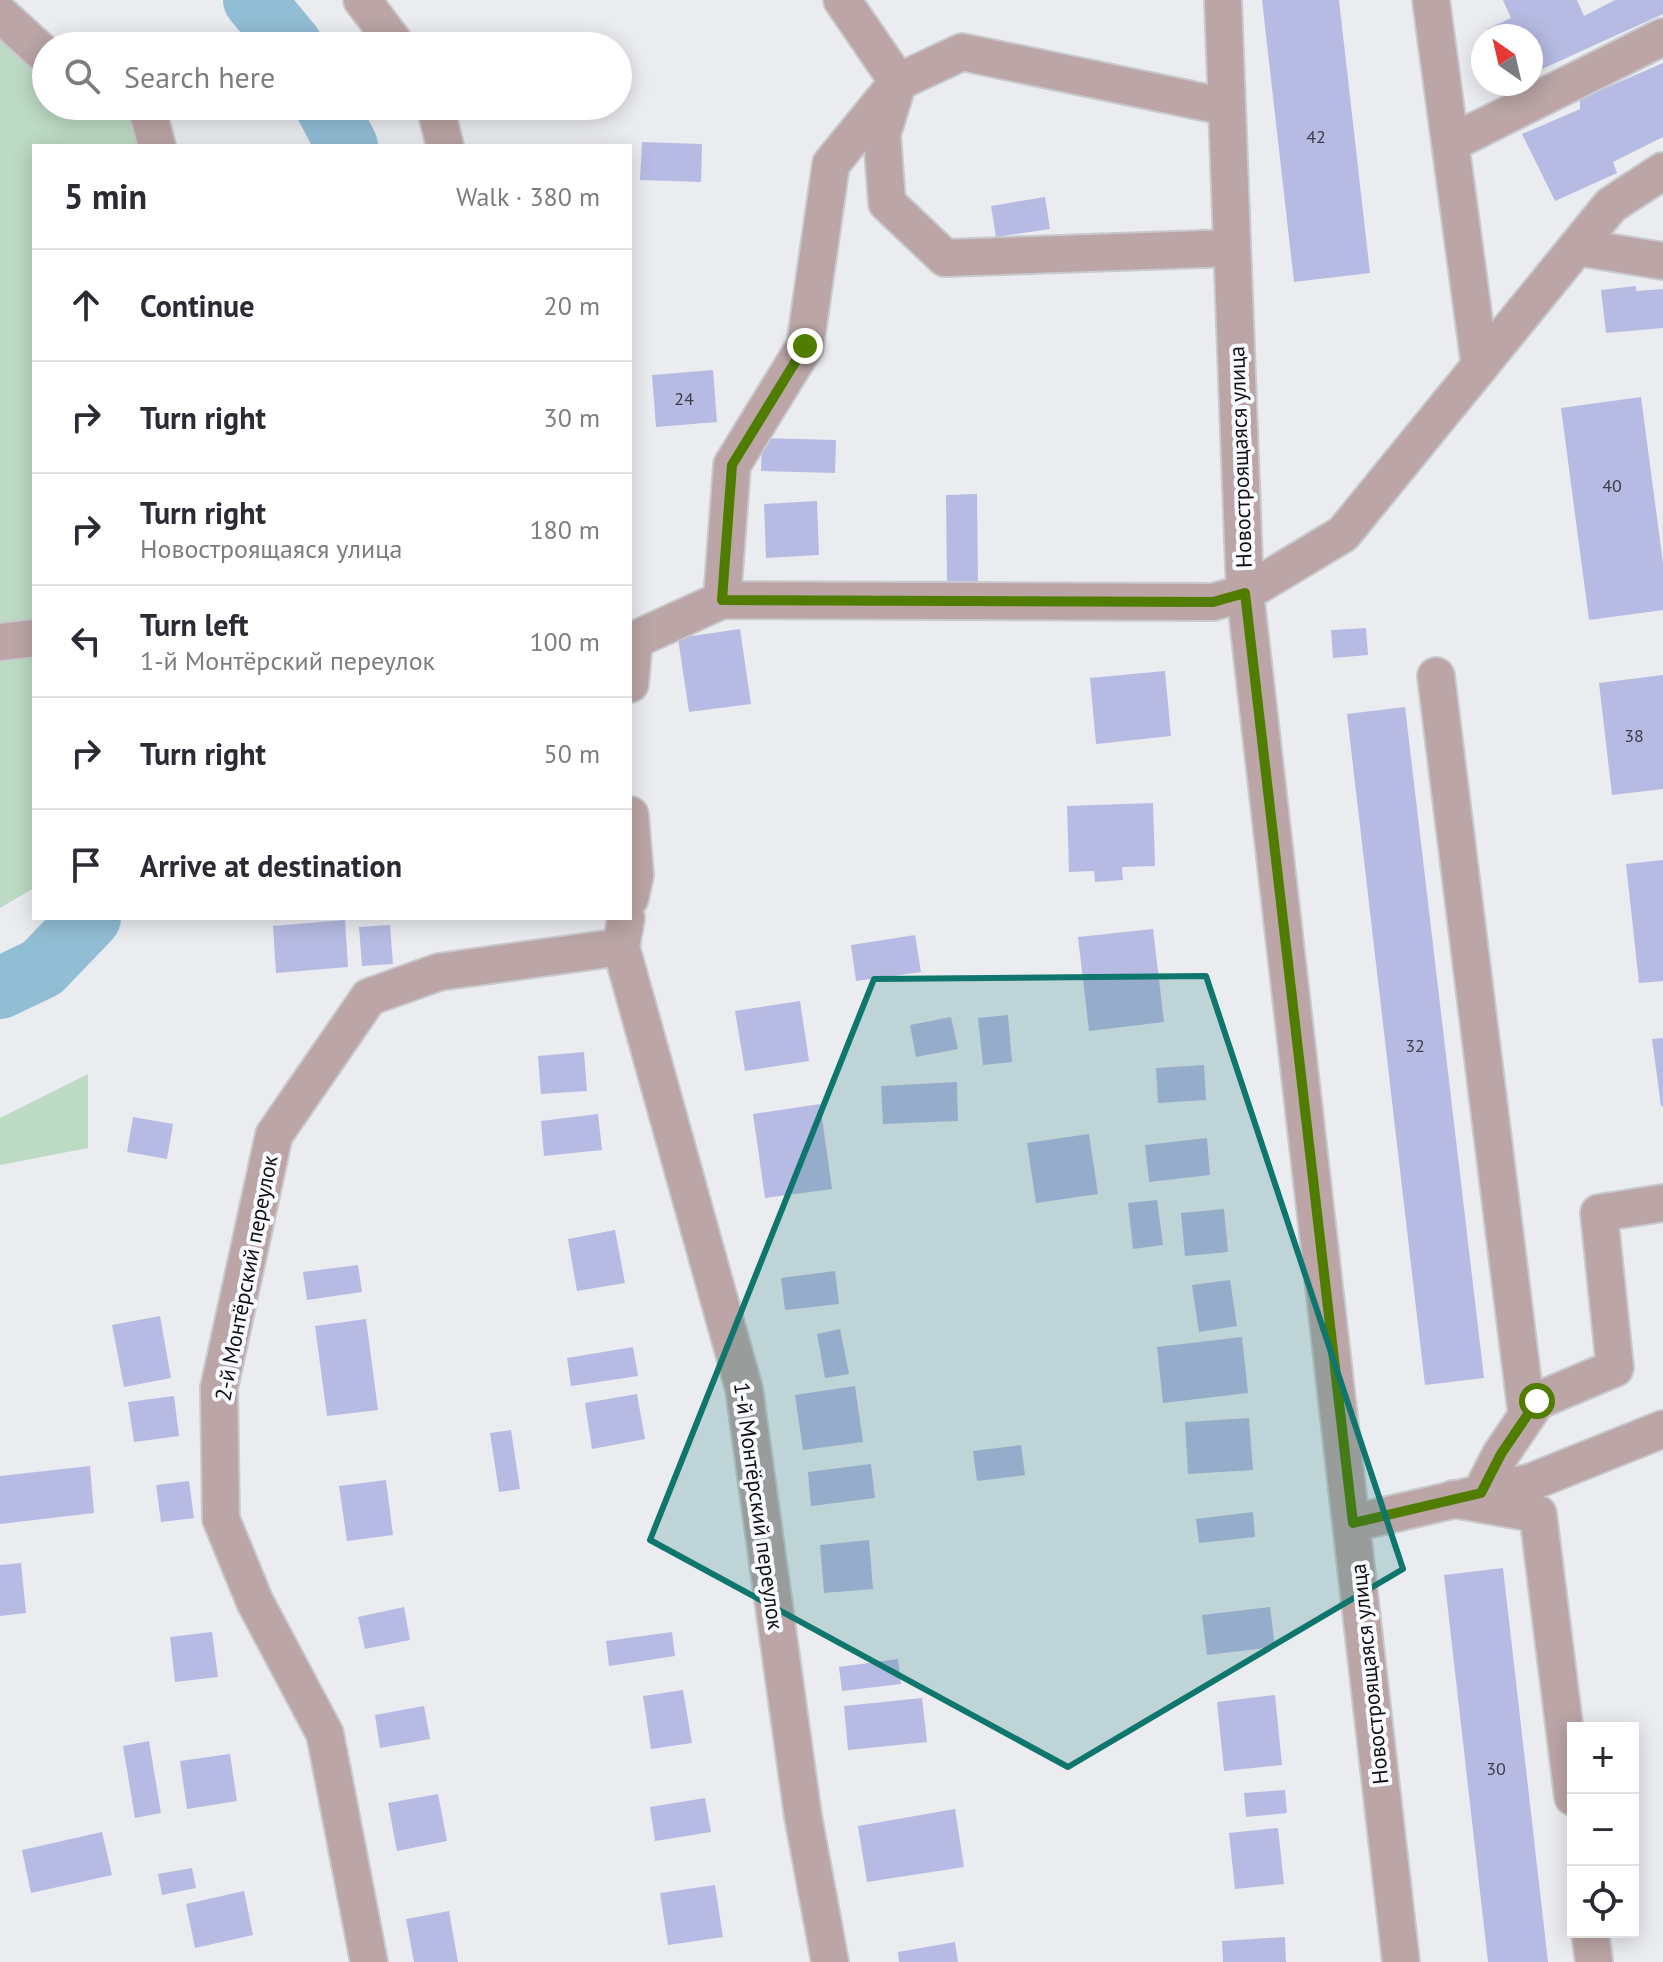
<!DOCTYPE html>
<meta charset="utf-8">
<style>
body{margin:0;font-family:"PT Sans",sans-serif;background:#f2f2f3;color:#2b2b33}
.controls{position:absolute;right:24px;bottom:24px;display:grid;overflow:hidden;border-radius:0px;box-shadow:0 4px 20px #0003}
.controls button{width:72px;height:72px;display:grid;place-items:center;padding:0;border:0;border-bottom:2px solid #e1e1e2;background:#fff;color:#2b2b33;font:40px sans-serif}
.compass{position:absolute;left:1471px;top:24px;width:72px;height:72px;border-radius:50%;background:#fff;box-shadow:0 4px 20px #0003;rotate:326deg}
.stop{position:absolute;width:24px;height:24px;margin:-18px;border:6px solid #507c00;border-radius:50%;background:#fff}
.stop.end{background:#507c00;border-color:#fff;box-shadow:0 2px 8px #0008}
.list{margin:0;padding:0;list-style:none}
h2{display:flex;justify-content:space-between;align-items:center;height:104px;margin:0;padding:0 32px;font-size:34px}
h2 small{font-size:26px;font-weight:400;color:#7c7c81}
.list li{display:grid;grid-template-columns:52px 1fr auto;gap:24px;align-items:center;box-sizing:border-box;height:112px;padding:0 32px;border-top:2px solid #e1e1e2}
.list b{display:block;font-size:30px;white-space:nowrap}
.list p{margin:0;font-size:26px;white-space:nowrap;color:#7c7c81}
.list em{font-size:26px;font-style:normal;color:#7c7c81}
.icon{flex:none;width:44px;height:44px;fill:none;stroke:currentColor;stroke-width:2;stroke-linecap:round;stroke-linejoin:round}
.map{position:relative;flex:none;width:1663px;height:1962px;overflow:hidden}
.search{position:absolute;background:#fff;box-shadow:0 4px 20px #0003;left:32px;top:32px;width:600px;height:88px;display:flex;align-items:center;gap:20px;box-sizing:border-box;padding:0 28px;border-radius:44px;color:#7c7c81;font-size:30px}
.panel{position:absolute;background:#fff;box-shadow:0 4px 20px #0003;left:32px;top:144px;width:600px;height:776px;border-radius:0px}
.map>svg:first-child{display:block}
.green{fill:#bcdac4}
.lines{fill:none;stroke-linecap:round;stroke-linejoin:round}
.river{stroke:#92bed5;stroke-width:62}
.building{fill:#b7bbe3}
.minor-casing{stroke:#c8c9cd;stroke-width:40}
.minor{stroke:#bba5a6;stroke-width:36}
.route{stroke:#507c00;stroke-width:10}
.marked{fill:#0f766e;fill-opacity:0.2;stroke:#0f766e;stroke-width:6;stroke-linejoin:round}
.labels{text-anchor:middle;stroke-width:8;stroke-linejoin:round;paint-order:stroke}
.number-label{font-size:18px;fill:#3a3c47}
.street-label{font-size:22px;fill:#111113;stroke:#f8fafd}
</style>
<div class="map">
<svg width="1663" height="1962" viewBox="0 0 1663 1962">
<rect width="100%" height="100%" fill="#ebecf0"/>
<path class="green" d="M0,14L46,56V106H143L157,146H34V888L0,908Z
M88,1074V1148L0,1165V1118Z"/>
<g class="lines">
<path class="river" d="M254,0L292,46
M326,106L347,146
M0,988L42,968L90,918"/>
</g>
<path class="building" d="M1262,0H1339L1370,273L1294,282Z
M1503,0H1577L1584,16L1615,0H1663V14L1531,74V36H1490L1487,29L1511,18Z
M1663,63V137L1613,162L1617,173L1555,201L1522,134L1580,109V99Z
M642,142L702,144L701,182L640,180Z
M1045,197L1050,229L996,237L991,206Z
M1636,286V291L1663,289V328L1606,333L1601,290Z
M713,370L717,422L656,427L652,375Z
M1641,397L1663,563V610L1589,620L1561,408Z
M762,438L836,440L835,473L761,471Z
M977,494L978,582L947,583L946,495Z
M817,501L819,555L766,558L764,504Z
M1366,628L1368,655L1333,658L1331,630Z
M740,629L751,704L689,712L678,638Z
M1165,671L1171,736L1096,744L1090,678Z
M1663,675V789L1612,795L1599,683Z
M1405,707L1484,1378L1425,1385L1347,714Z
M1153,803L1155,866L1122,867L1123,880L1095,882L1094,871L1069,872L1067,806Z
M1663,860V981L1639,983L1626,864Z
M345,920L348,967L276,973L273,926Z
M390,925L393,964L362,966L359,927Z
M1153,929L1164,1022L1089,1031L1078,937Z
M915,935L921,972L856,981L851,945Z
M800,1001L809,1061L745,1071L735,1011Z
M1008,1015L1012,1062L983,1065L978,1018Z
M951,1017L958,1049L916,1057L910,1025Z
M1663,1038V1106H1661L1652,1039Z
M584,1052L587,1091L541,1094L538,1056Z
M1204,1065L1206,1100L1158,1103L1156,1068Z
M957,1082L958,1121L883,1124L881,1086Z
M820,1104L832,1189L765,1198L753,1114Z
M598,1114L602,1150L544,1156L541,1121Z
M133,1117L173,1124L167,1159L127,1152Z
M1089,1134L1098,1194L1036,1203L1027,1143Z
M1207,1138L1210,1175L1149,1182L1145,1145Z
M1157,1200L1163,1245L1133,1249L1128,1203Z
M1224,1209L1228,1252L1185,1256L1181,1213Z
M615,1230L625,1283L577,1291L568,1239Z
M358,1265L362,1292L307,1300L303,1272Z
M835,1271L839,1304L785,1310L781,1278Z
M1230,1280L1237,1326L1199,1332L1192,1285Z
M160,1316L171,1378L124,1387L112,1325Z
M366,1319L378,1410L327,1416L315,1326Z
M840,1329L849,1374L825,1378L817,1334Z
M1242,1337L1248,1393L1163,1403L1157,1347Z
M633,1347L638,1376L571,1386L567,1358Z
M855,1386L863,1442L803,1450L795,1395Z
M637,1394L645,1439L592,1449L585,1403Z
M174,1396L179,1436L134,1442L128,1402Z
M1249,1418L1253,1470L1188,1474L1185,1422Z
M511,1430L520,1489L499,1492L490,1433Z
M1021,1445L1025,1475L977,1481L973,1451Z
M871,1464L875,1498L811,1506L808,1472Z
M90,1466L94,1513L0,1524V1476Z
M386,1480L393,1535L347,1541L339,1486Z
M189,1481L194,1518L161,1522L156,1485Z
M1253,1512L1255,1537L1199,1543L1196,1519Z
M869,1540L873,1589L824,1593L820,1545Z
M21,1563L26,1613L0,1616V1565Z
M1503,1568L1548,1962H1488L1444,1575Z
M404,1607L410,1640L365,1649L358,1617Z
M1270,1607L1275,1647L1207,1655L1202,1615Z
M212,1632L218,1677L175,1682L170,1637Z
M672,1632L675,1656L609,1666L606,1641Z
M898,1659L901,1684L842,1691L839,1667Z
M683,1690L692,1743L651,1749L643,1696Z
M1275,1695L1282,1765L1224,1771L1217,1702Z
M922,1698L927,1742L848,1750L844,1706Z
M424,1706L430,1739L380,1748L375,1715Z
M149,1741L161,1813L135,1818L123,1746Z
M230,1754L237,1801L187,1809L180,1761Z
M1285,1790L1287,1813L1246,1817L1244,1793Z
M438,1794L447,1841L397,1851L388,1803Z
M705,1798L711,1832L655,1841L650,1807Z
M955,1809L964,1867L867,1882L858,1826Z
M1278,1828L1284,1884L1235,1889L1229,1833Z
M102,1832L112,1875L31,1893L22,1850Z
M192,1868L196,1888L162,1895L158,1874Z
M715,1885L723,1937L668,1945L660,1893Z
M244,1891L253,1935L195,1948L186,1904Z
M449,1911L458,1962H414L406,1919Z
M1285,1937L1286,1962H1223L1222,1941Z
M955,1942L958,1962H899L898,1952Z"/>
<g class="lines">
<g class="minor-casing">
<path id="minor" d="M362,0L397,46
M1223,0L1245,593L1401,1962
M1431,0L1480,366
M0,14L46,56
M143,106L147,108L157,146
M435,106L445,146
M1227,107L962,52L898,82L882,134L887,203L945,258L1232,248
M1451,143L1663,37
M1577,247L1663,261
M722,600L732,465L805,346L831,164L898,82L842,0
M634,640L722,600L1213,602L1245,593L1343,534L1611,205L1663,171
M0,642L34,638
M1436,676L1527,1416
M630,684L634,640
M630,815L635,875L630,898
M626,918L621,947L744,1389L803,1816L830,1962
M1481,1493L1501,1454L1537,1401L1615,1368L1599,1213L1663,1203
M1453,1499L1538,1514L1573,1797
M1353,1523L1531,1482L1663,1429
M1590,1932L1594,1962
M369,1962L325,1734L255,1602L221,1519L219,1388L274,1135L369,997L439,972L621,947"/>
</g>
<use href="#minor" class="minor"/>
</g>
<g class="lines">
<path class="route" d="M805,346L732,465L722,600L1213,602L1245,593L1353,1523L1481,1493L1501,1454L1537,1401"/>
</g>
<path class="marked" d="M1206,976L1403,1569L1068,1767L650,1540L874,979Z"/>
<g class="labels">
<g class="number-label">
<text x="1316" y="143">42</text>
<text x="684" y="405">24</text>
<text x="1612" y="492">40</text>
<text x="1634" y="742">38</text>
<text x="1415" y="1052">32</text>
<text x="1496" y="1775">30</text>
</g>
<g class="street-label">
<text transform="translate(1240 457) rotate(-92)" y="8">Новостроящаяся улица</text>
<text transform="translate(246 1278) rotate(-79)" y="8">2-й Монтёрский переулок</text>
<text transform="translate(759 1506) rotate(82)" y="8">1-й Монтёрский переулок</text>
<text transform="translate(1369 1674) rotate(-96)" y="8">Новостроящаяся улица</text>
</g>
</g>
</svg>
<div class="controls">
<button>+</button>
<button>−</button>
<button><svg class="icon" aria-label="locate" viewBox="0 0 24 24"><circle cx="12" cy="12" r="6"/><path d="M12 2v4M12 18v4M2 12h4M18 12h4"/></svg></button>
</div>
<svg class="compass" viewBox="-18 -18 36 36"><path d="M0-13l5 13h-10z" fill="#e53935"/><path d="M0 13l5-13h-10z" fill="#7c7c81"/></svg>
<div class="stop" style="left:1537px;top:1401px"></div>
<div class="stop end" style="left:805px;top:346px"></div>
<div class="search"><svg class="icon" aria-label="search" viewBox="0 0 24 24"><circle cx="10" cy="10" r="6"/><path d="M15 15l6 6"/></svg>Search here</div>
<section class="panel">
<h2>5 min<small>Walk · 380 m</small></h2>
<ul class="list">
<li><svg class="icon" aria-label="ahead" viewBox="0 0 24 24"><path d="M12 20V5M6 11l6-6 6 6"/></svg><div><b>Continue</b></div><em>20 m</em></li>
<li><svg class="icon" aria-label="right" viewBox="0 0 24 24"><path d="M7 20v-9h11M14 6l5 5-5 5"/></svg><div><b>Turn right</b></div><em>30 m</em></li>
<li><svg class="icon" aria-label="right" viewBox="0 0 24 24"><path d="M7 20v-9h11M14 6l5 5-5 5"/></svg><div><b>Turn right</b><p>Новостроящаяся улица</p></div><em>180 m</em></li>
<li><svg class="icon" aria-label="left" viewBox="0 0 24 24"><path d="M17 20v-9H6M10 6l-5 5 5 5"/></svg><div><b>Turn left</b><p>1-й Монтёрский переулок</p></div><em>100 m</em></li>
<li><svg class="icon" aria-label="right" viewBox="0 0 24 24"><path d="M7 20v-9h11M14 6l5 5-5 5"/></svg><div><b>Turn right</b></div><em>50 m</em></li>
<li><svg class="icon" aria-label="arrive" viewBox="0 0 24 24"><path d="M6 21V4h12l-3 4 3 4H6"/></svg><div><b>Arrive at destination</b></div></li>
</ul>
</section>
</div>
